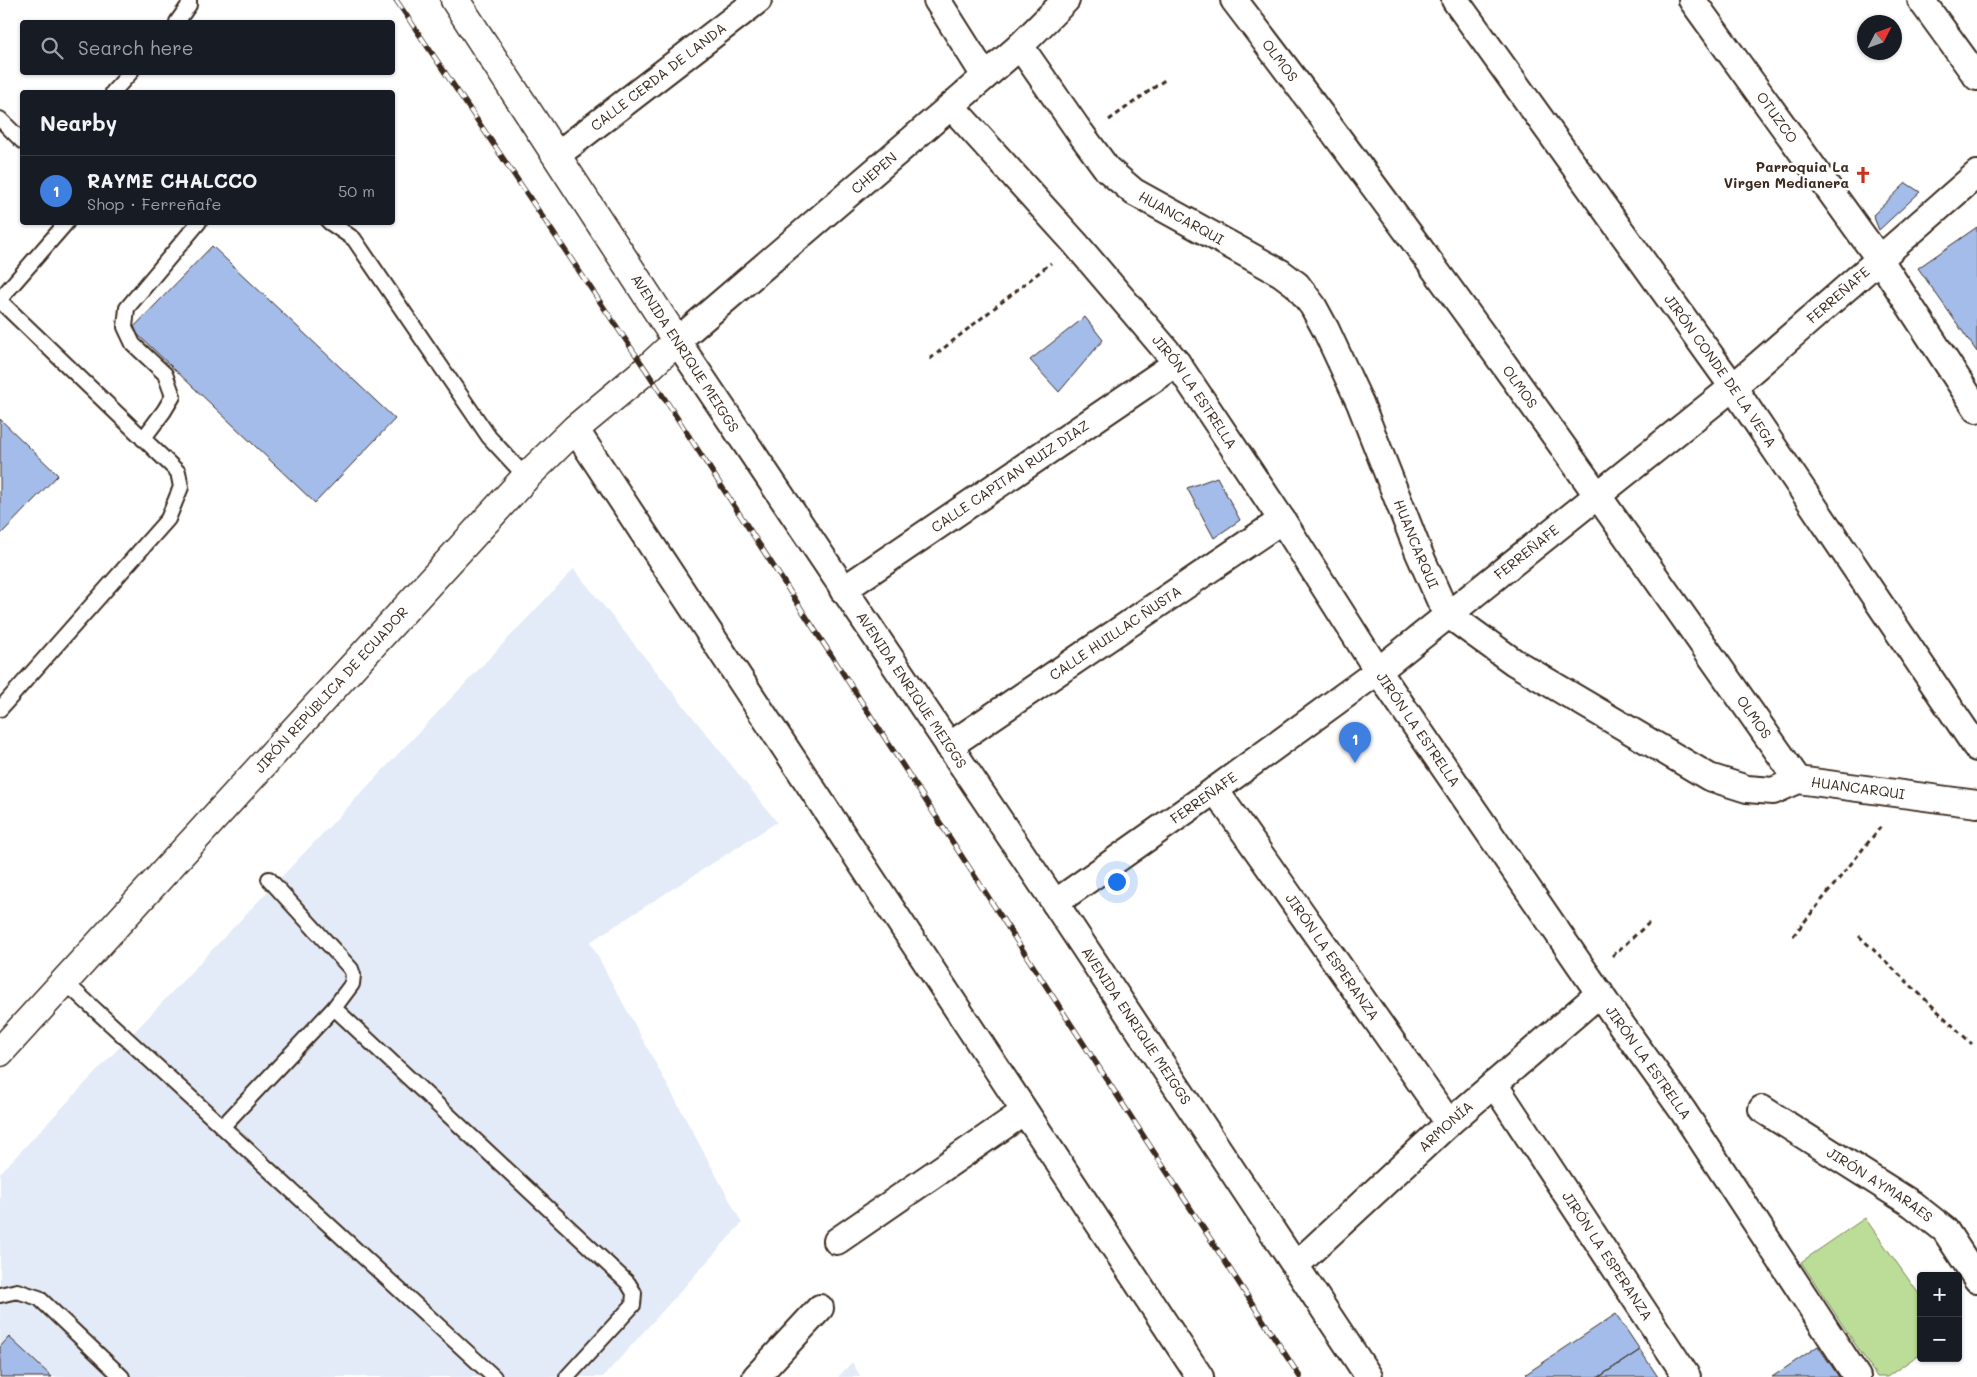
<!DOCTYPE html>
<meta charset="utf-8">
<style>
body{margin:0;font-family:Mali,sans-serif;background:#20242c;color:#f1f3f6}
.controls{position:absolute;right:15px;bottom:15px;display:grid;overflow:hidden;border-radius:5px;box-shadow:0 1px 4px #0004}
.controls button{width:45px;height:45px;display:grid;place-items:center;padding:0;border:0;border-bottom:1px solid #363941;background:#171b24;color:#f1f3f6;font:25px sans-serif}
.compass{position:absolute;left:1857px;top:15px;width:45px;height:45px;border-radius:50%;background:#171b24;box-shadow:0 1px 4px #0004;rotate:48deg}
.you{position:absolute;left:1116px;top:881px;width:18px;height:18px;margin:-12px;border:4px solid #fff;border-radius:50%;background:#1a73e8;box-shadow:0 0 0 8px #1a73e833}
.badge{display:grid;place-items:center;width:32px;height:32px;border-radius:50%;background:#c8321e;color:#fff;font-size:16px;font-weight:700}
.pin{position:absolute;translate:-50% -41px;filter:drop-shadow(0 1px 2px #0008)}
.pin::after{content:'';position:absolute;top:26px;width:18px;height:15px;background:inherit;clip-path:polygon(0 0,100% 0,50% 100%)}
.list{margin:0;padding:0;list-style:none}
h2{display:flex;justify-content:space-between;align-items:center;height:65px;margin:0;padding:0 20px;font-size:21px}
h2 small{font-size:16px;font-weight:400;color:#9ea1a6}
.list li{display:grid;grid-template-columns:32px 1fr auto;gap:15px;align-items:center;box-sizing:border-box;height:70px;padding:0 20px;border-top:1px solid #363941}
.list b{display:block;font-size:19px;white-space:nowrap}
.list p{margin:0;font-size:16px;white-space:nowrap;color:#9ea1a6}
.list em{font-size:16px;font-style:normal;color:#9ea1a6}
.icon{flex:none;width:28px;height:28px;fill:none;stroke:currentColor;stroke-width:2;stroke-linecap:round;stroke-linejoin:round}
.map{position:relative;flex:none;width:1977px;height:1377px;overflow:hidden}
.search{position:absolute;background:#171b24;box-shadow:0 1px 4px #0004;left:20px;top:20px;width:375px;height:55px;display:flex;align-items:center;gap:12px;box-sizing:border-box;padding:0 18px;border-radius:5px;color:#9ea1a6;font-size:19px}
.panel{position:absolute;background:#171b24;box-shadow:0 1px 4px #0004;left:20px;top:90px;width:375px;height:135px;border-radius:5px}
.map>svg:first-child{display:block}
.built{fill:#e4ebf8}
.green{fill:#bbdd97;stroke:#7b845a}
.building{fill:#a4bce9;stroke:#3b2a1e}
.lines{fill:none;stroke-linecap:round;stroke-linejoin:round}
.lane-casing{stroke:#3b2a1e;stroke-width:18}
.street-casing{stroke:#3b2a1e;stroke-width:30}
.secondary-casing{stroke:#3b2a1e;stroke-width:31}
.path{stroke:#3b2a1e;stroke-width:3;stroke-dasharray:5 4;stroke-linecap:butt}
.lane{stroke:#fff;stroke-width:14}
.street{stroke:#fff;stroke-width:26}
.secondary{stroke:#fff;stroke-width:28}
.rail-casing{stroke:#3b2a1e;stroke-width:5.5}
.rail{stroke:#fff;stroke-width:4;stroke-dasharray:11;stroke-linecap:butt}
.labels{text-anchor:middle;stroke-width:5;stroke-linejoin:round;paint-order:stroke}
.street-label{font-size:14px;fill:#3b2a1e;stroke:#fff}
.poi-label{font-size:14px;font-weight:bold;fill:#3b2a1e;stroke:#fff;text-anchor:end}
</style>
<div class="map">
<svg width="1977" height="1377" viewBox="0 0 1977 1377">
<rect width="100%" height="100%" fill="#fff"/>
<filter id="ink" filterUnits="userSpaceOnUse"><feTurbulence type="fractalNoise" baseFrequency=".02" numOctaves="2"/><feDisplacementMap in="SourceGraphic" scale="10" xChannelSelector="R" yChannelSelector="G"/><feConvolveMatrix kernelMatrix="1 2 1 2 8 2 1 2 1" color-interpolation-filters="sRGB"/></filter>
<g filter="url(#ink)">
<path class="built" d="M574,569L777,822L590,942L742,1223L603,1377H0V1173Z
M852,1362L861,1377H838Z"/>
<path class="green" d="M1865,1218L1921,1297V1353L1887,1377H1877L1801,1262Z"/>
<path class="building" d="M1906,183L1920,192L1879,230L1873,215Z
M1977,227V352L1918,268Z
M212,246L395,419L315,503L132,329Z
M1085,317L1103,340L1059,392L1030,360Z
M0,419L58,475L0,535Z
M1217,477L1240,520L1214,538L1187,488Z
M1616,1314L1640,1350L1599,1377H1529L1526,1374Z
M9,1337L52,1377H0V1347Z
M1818,1346L1839,1377H1772Z
M1640,1350L1658,1377H1599Z"/>
<g class="lines">
<g class="lane-casing">
<path id="lane" d="M177,22L189,5V0
M113,92L131,72
M0,119L22,141
M329,222L354,239L489,437L526,477
M0,299L67,222
M0,301L178,472L181,487L168,519L0,709
M143,439L164,411L173,396L165,374L133,344L125,327L127,308L199,222
M64,981L494,1377
M334,1008L628,1283L634,1293L633,1305L567,1377
M222,1127L334,1008L352,984L353,975L351,969L269,879
M0,1295L17,1291L39,1298L122,1377"/>
</g>
<g class="street-casing">
<g id="street">
<path d="M937,0L985,76"/>
<path id="s1" d="M1066,0L1020,46L951,106L677,341L1055,903L1369,1377"/>
<path id="s2" d="M1234,0C1429,255 1614,517 1798,780"/>
<path id="s3" d="M1455,0L1733,387L1977,748"/>
<path id="s4" d="M1692,0L1880,260L1977,409"/>
<path d="M1921,0L1977,77"/>
<path id="s5" d="M1020,46L1079,131L1107,169L1134,192L1281,273L1297,285L1313,306L1326,330L1360,403L1419,553L1447,616L1456,620L1514,662L1709,777L1747,789L1773,791L1798,780L1977,804"/>
<path id="s6" d="M951,106L1075,243L1177,363L1282,520L1378,671L1615,1016L1683,1111L1857,1377"/>
<path id="s7" d="M557,155L758,0"/>
<path d="M575,429L1200,1377"/>
<path id="s8" d="M843,590L1177,363"/>
<path id="s9" d="M949,746L1282,520"/>
<path id="s10" d="M1215,790L1449,1123"/>
<path id="s11" d="M1055,903L1215,790L1378,671L1733,387L1977,174"/>
<path id="s12" d="M1494,1084L1687,1377"/>
<path id="s13" d="M1762,1109L1912,1204L1945,1230L1977,1279"/>
<path d="M837,1241L1024,1112"/>
<path id="s14" d="M1296,1265L1449,1123L1600,993"/>
<path d="M756,1377L820,1308"/>
</g>
</g>
<g class="secondary-casing">
<g id="secondary">
<path id="s15" d="M0,1052L526,477L575,429L646,370L677,341L455,0"/>
</g>
</g>
<path class="path" d="M1109,120L1166,79
M930,359L1051,263
M1793,936L1883,824
M1859,936L1972,1044
M1612,956L1649,923"/>
<use href="#lane" class="lane"/>
<use href="#street" class="street"/>
<use href="#secondary" class="secondary"/>
<g class="rail-casing">
<path id="rail" d="M396,0L646,370L1300,1377"/>
</g>
<use href="#rail" class="rail"/>
</g>
</g>
<defs>
<g id="church-bare" transform="scale(1.35)"><path d="M-1.2-6h2.4v3.5h3.3v2.4h-3.3V6h-2.4V-.1h-3.3v-2.4h3.3Z" fill="#c8321e" stroke="#fff" stroke-width="2.5" paint-order="stroke"/></g>
</defs>
<g fill-rule="evenodd">
<use href="#church-bare" x="1863" y="175"/>
</g>
<g class="labels">
<g class="street-label">
<text dy="5" stroke="none"><textPath href="#s2" startOffset="76">OLMOS</textPath></text>
<text dy="5" stroke="none"><textPath href="#s7" startOffset="128">CALLE CERDA DE LANDA</textPath></text>
<text dy="5" stroke="none"><textPath href="#s4" startOffset="145">OTUZCO</textPath></text>
<text transform="translate(874 173) rotate(-41)" y="5">CHEPEN</text>
<text dy="5" stroke="none"><textPath href="#s5" startOffset="240">HUANCARQUI</textPath></text>
<text dy="5" stroke="none"><textPath href="#s11" startOffset="992">FERREÑAFE</textPath></text>
<text transform="translate(685 353) rotate(57)" y="5">AVENIDA ENRIQUE MEIGGS</text>
<text dy="5" stroke="none"><textPath href="#s3" startOffset="456">JIRÓN CONDE DE LA VEGA</textPath></text>
<text dy="5" stroke="none"><textPath href="#s2" startOffset="481">OLMOS</textPath></text>
<text dy="5" stroke="none"><textPath href="#s6" startOffset="376">JIRÓN LA ESTRELLA</textPath></text>
<text dy="5" stroke="none"><textPath href="#s8" startOffset="202">CALLE CAPITAN RUIZ DIAZ</textPath></text>
<text dy="5" stroke="none"><textPath href="#s5" startOffset="660">HUANCARQUI</textPath></text>
<text dy="5" stroke="none"><textPath href="#s11" startOffset="588">FERREÑAFE</textPath></text>
<text dy="5" stroke="none"><textPath href="#s9" startOffset="201">CALLE HUILLAC ÑUSTA</textPath></text>
<text dy="5" stroke="none"><textPath href="#s1" startOffset="938">AVENIDA ENRIQUE MEIGGS</textPath></text>
<text dy="5" stroke="none"><textPath href="#s15" startOffset="491">JIRÓN REPÚBLICA DE ECUADOR</textPath></text>
<text dy="5" stroke="none"><textPath href="#s2" startOffset="886">OLMOS</textPath></text>
<text dy="5" stroke="none"><textPath href="#s6" startOffset="781">JIRÓN LA ESTRELLA</textPath></text>
<text dy="5" stroke="none"><textPath href="#s5" startOffset="1200">HUANCARQUI</textPath></text>
<text dy="5" stroke="none"><textPath href="#s11" startOffset="182">FERREÑAFE</textPath></text>
<text dy="5" stroke="none"><textPath href="#s10" startOffset="204">JIRÓN LA ESPERANZA</textPath></text>
<text dy="5" stroke="none"><textPath href="#s1" startOffset="1342">AVENIDA ENRIQUE MEIGGS</textPath></text>
<text dy="5" stroke="none"><textPath href="#s6" startOffset="1186">JIRÓN LA ESTRELLA</textPath></text>
<text dy="5" stroke="none"><textPath href="#s14" startOffset="204">ARMONÍA</textPath></text>
<text dy="5" stroke="none"><textPath href="#s13" startOffset="140">JIRÓN AYMARAES</textPath></text>
<text dy="5" stroke="none"><textPath href="#s12" startOffset="206">JIRÓN LA ESPERANZA</textPath></text>
</g>
<g class="poi-label">
<text x="1849" y="172">Parroquia La<tspan x="1849" dy="16">Virgen Medianera</tspan></text>
</g>
</g>
</svg>
<div class="controls">
<button>+</button>
<button>−</button>
</div>
<svg class="compass" viewBox="-18 -18 36 36"><path d="M0-13l5 13h-10z" fill="#e53935"/><path d="M0 13l5-13h-10z" fill="#9ea1a6"/></svg>
<div class="you"></div>
<div class="pin badge" style="left:1355px;top:763px;background:#3f7fe0">1</div>
<div class="search"><svg class="icon" aria-label="search" viewBox="0 0 24 24"><circle cx="10" cy="10" r="6"/><path d="M15 15l6 6"/></svg>Search here</div>
<section class="panel">
<h2>Nearby<small></small></h2>
<ul class="list">
<li><span class="badge" style="background:#3f7fe0">1</span><div><b>RAYME CHALCCO</b><p>Shop · Ferreñafe</p></div><em>50 m</em></li>
</ul>
</section>
</div>
